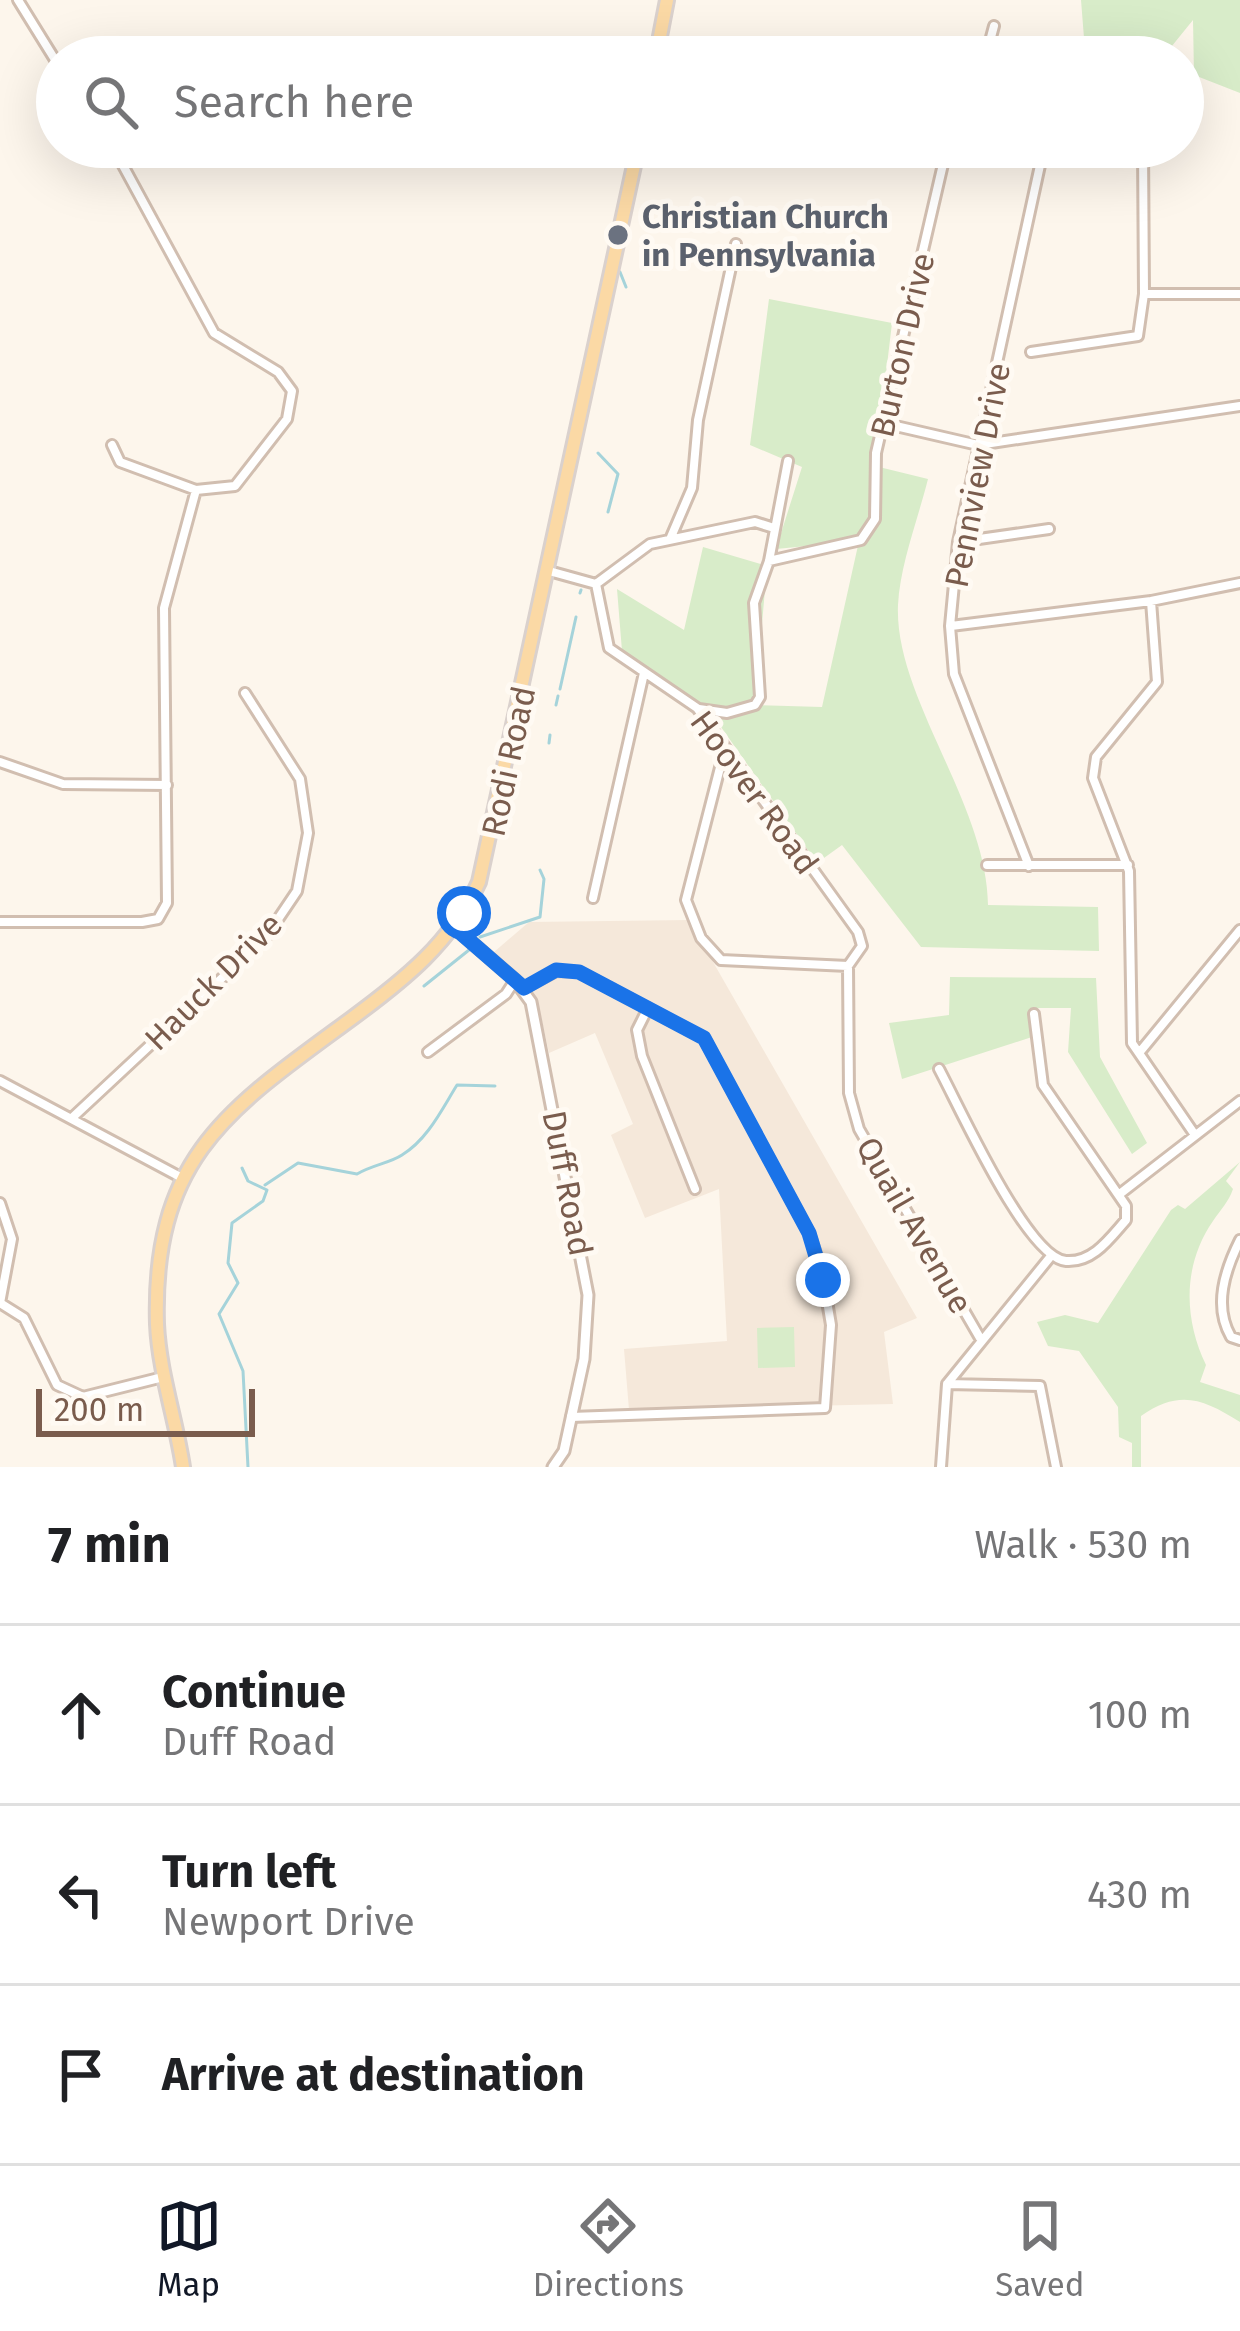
<!DOCTYPE html>
<meta charset="utf-8">
<style>
body{margin:0;font-family:"Fira Sans",sans-serif;background:#f2f2f2;color:#202124}
.scale{position:absolute;left:36px;bottom:30px;width:219px;box-sizing:border-box;padding-left:12px;border:6px solid #7a5c4d;border-top:0;font-size:33px;line-height:42px;white-space:nowrap;color:#7a5c4d;-webkit-text-stroke:9px #fffaf3;paint-order:stroke}
.stop{position:absolute;width:36px;height:36px;margin:-27px;border:9px solid #1a73e8;border-radius:50%;background:#fff}
.stop.end{background:#1a73e8;border-color:#fff;box-shadow:0 3px 12px #0008}
.list{margin:0;padding:0;list-style:none}
h2{display:flex;justify-content:space-between;align-items:center;height:156px;margin:0;padding:0 48px;font-size:51px}
h2 small{font-size:39px;font-weight:400;color:#757577}
.list li{display:grid;grid-template-columns:78px 1fr auto;gap:36px;align-items:center;box-sizing:border-box;height:180px;padding:0 48px;border-top:3px solid #e0e0e0}
.list b{display:block;font-size:45px;white-space:nowrap}
.list p{margin:0;font-size:39px;white-space:nowrap;color:#757577}
.list em{font-size:39px;font-style:normal;color:#757577}
.icon{flex:none;width:66px;height:66px;fill:none;stroke:currentColor;stroke-width:2;stroke-linecap:round;stroke-linejoin:round}
.map{position:relative;flex:none;width:1240px;height:1467px;overflow:hidden}
.search{position:absolute;background:#fff;box-shadow:0 12px 48px #0002;left:36px;right:36px;top:36px;height:132px;display:flex;align-items:center;gap:30px;box-sizing:border-box;padding:0 42px;border-radius:66px;color:#757577;font-size:45px}
.sheet{height:696px;background:#fff}
nav{display:flex;justify-content:space-around;align-items:center;box-sizing:border-box;height:168px;border-top:3px solid #e0e0e0;background:#fff;font-size:33px;color:#757577}
nav a{display:grid;justify-items:center;gap:6px}
nav .on{color:#111827}
.map>svg:first-child{display:block}
.residential{fill:#f5e8da}
.green{fill:#d8ecc9}
.lines{fill:none;stroke-linecap:round;stroke-linejoin:round}
.stream{stroke:#a5d3da;stroke-width:3}
.minor-casing{stroke:#d1beb0;stroke-width:14}
.tertiary-casing{stroke:#d1beb0;stroke-width:15}
.primary-casing{stroke:#dad1cd;stroke-width:18}
.minor{stroke:#fff;stroke-width:8}
.tertiary{stroke:#fff;stroke-width:9}
.primary{stroke:#fbd9a5;stroke-width:12}
.route{stroke:#1a73e8;stroke-width:15}
.worship-dot{fill:#6b7280;stroke:#fffaf3;stroke-width:4.5}
.labels{text-anchor:middle;stroke-width:10;stroke-linejoin:round;paint-order:stroke}
.worship-label{font-size:33px;font-weight:bold;fill:#5b616d;stroke:#fffaf3;text-anchor:start}
.street-label{font-size:33px;fill:#7a5c4d;stroke:#fffaf3}
</style>
<div class="map">
<svg width="1240" height="1467" viewBox="0 0 1240 1467">
<rect width="100%" height="100%" fill="#fdf6ec"/>
<path class="residential" d="M689,920L917,1318L884,1332L893,1404L629,1410L624,1349L727,1341L719,1189L645,1218L611,1135L633,1124L595,1033L549,1053L538,1003L494,952L529,922Z"/>
<path class="green" d="M1081,0H1240V93L1194,75L1193,20L1163,57L1112,39L1084,38Z
M769,299L892,323L875,466L928,479C918,519 900,565 898,605C894,697 987,804 988,905L1098,907L1099,951L921,947L842,845L817,863L721,727L622,651L617,589L684,630L703,547L767,566L755,705L822,707L859,541L776,549L802,467L750,445Z
M950,977L1096,978L1100,1057L1147,1143L1132,1154L1068,1052L1071,1008H1035V1036L902,1079L889,1023L949,1015Z
M1240,1162L1226,1181L1233,1189C1228,1203 1221,1209 1213,1221C1182,1266 1184,1319 1206,1365L1200,1382L1240,1395V1422C1203,1399 1180,1389 1141,1416V1467H1132V1443L1119,1437L1118,1407L1079,1351L1048,1346L1037,1322L1065,1315L1098,1323L1171,1210L1178,1205L1185,1209Z
M794,1327L795,1367L758,1368L757,1328Z"/>
<g class="lines">
<path class="stream" d="M620,272L626,287
M598,453L618,474L608,512
M580,593L581,590
M560,689L576,617
M556,705L558,696
M549,743L550,735
M480,937L540,917L544,879L540,870
M424,986L469,950
M242,1168L248,1181L267,1190L263,1201L232,1223L228,1263L238,1283L219,1314L243,1371L248,1467
M265,1185L298,1163L357,1174C372,1165 390,1163 402,1155C428,1139 442,1109 457,1085L495,1086"/>
<g class="minor-casing">
<path id="minor" d="M18,0L57,63
M964,57L971,45L990,41L994,26
M1144,294H1240
M1031,352L1138,336L1144,294L1143,147
M887,424L978,445L1240,406
M112,445L120,462L196,490L235,486L287,419L292,391L278,372L214,333L113,147
M671,537L692,488L698,420L736,244
M958,542L1049,529
M769,561L861,540L875,519L876,453L947,147
M549,571L596,584L650,544L755,522L774,528
M596,584L609,648L697,708L858,932L862,946L848,966L721,960L701,938L686,900L724,752
M1151,601L1157,682L1096,757L1093,778L1129,871L1132,1043L1195,1135
M951,626L1151,601L1240,583
M699,709L727,713L755,705L760,697L754,603L769,561L788,461
M0,762L63,784L167,785
M987,865H1128
M1029,866L954,674L950,626L958,542L1044,147
M593,898L644,673
M0,922H142L158,919L167,903L164,608L196,490
M848,966L849,1093L859,1129L980,1338
M524,988L556,971L579,972L704,1038L809,1233L822,1271L831,1325L825,1408L571,1417
M648,1008L637,1030L642,1056L695,1189
M428,1052L506,994L515,980
M1139,1053L1240,930
M939,1069C959,1106 1027,1258 1066,1261C1093,1263 1110,1238 1126,1220V1206L1043,1085L1034,1014
M0,1081L184,1179
M73,1117L266,937L297,891L308,833L300,779L245,693
M1121,1193L1240,1101
M0,1203L12,1239L0,1303
M1240,1240C1225,1270 1213,1306 1231,1337L1240,1340
M0,1303L24,1318L57,1385L83,1397L163,1377
M947,1384L1040,1386L1056,1467
M941,1467L947,1384L1051,1256"/>
</g>
<g class="tertiary-casing">
<path id="tertiary" d="M455,928L515,980L531,1002L588,1295L584,1359L564,1451L553,1467"/>
</g>
<g class="primary-casing">
<path id="primary" d="M656,57L667,0
M183,1467C176,1420 159,1371 157,1324C152,1156 230,1108 351,1019C404,980 451,943 479,882L638,147"/>
</g>
<use href="#minor" class="minor"/>
<use href="#tertiary" class="tertiary"/>
<use href="#primary" class="primary"/>
</g>
<g class="lines">
<path class="route" d="M464,913L455,928L524,988L556,970L579,972L704,1038L809,1233L823,1280"/>
</g>
<circle class="worship-dot" cx="618" cy="235" r="12"/>
<g class="labels">
<g class="worship-label">
<text x="642" y="228">Christian Church<tspan x="642" dy="38">in Pennsylvania</tspan></text>
</g>
<g class="street-label">
<text transform="translate(902 345) rotate(-77)" y="12">Burton Drive</text>
<text transform="translate(977 475) rotate(-79)" y="12">Pennview Drive</text>
<text transform="translate(508 761) rotate(-78)" y="12">Rodi Road</text>
<text transform="translate(755 792) rotate(54)" y="12">Hoover Road</text>
<text transform="translate(213 981) rotate(-45)" y="12">Hauck Drive</text>
<text transform="translate(568 1183) rotate(79)" y="12">Duff Road</text>
<text transform="translate(915 1225) rotate(60)" y="12">Quail Avenue</text>
</g>
</g>
</svg>
<div class="scale">200 m</div>
<div class="stop" style="left:464px;top:913px"></div>
<div class="stop end" style="left:823px;top:1280px"></div>
<div class="search"><svg class="icon" aria-label="search" viewBox="0 0 24 24"><circle cx="10" cy="10" r="6"/><path d="M15 15l6 6"/></svg>Search here</div>
</div>
<section class="sheet">
<h2>7 min<small>Walk · 530 m</small></h2>
<ul class="list">
<li><svg class="icon" aria-label="ahead" viewBox="0 0 24 24"><path d="M12 20V5M6 11l6-6 6 6"/></svg><div><b>Continue</b><p>Duff Road</p></div><em>100 m</em></li>
<li><svg class="icon" aria-label="left" viewBox="0 0 24 24"><path d="M17 20v-9H6M10 6l-5 5 5 5"/></svg><div><b>Turn left</b><p>Newport Drive</p></div><em>430 m</em></li>
<li><svg class="icon" aria-label="arrive" viewBox="0 0 24 24"><path d="M6 21V4h12l-3 4 3 4H6"/></svg><div><b>Arrive at destination</b></div></li>
</ul>
</section>
<nav>
<a class="on"><svg class="icon" aria-label="map" viewBox="0 0 24 24"><path d="M3 6l6-2 6 2 6-2v14l-6 2-6-2-6 2zM9 4v14M15 6v14"/></svg>Map</a>
<a><svg class="icon" aria-label="directions" viewBox="0 0 24 24"><path d="M12 3l9 9-9 9-9-9zM9 14v-3h6M13 9l2 2-2 2"/></svg>Directions</a>
<a><svg class="icon" aria-label="saved" viewBox="0 0 24 24"><path d="M7 4h10v16l-5-4-5 4z"/></svg>Saved</a>
</nav>
